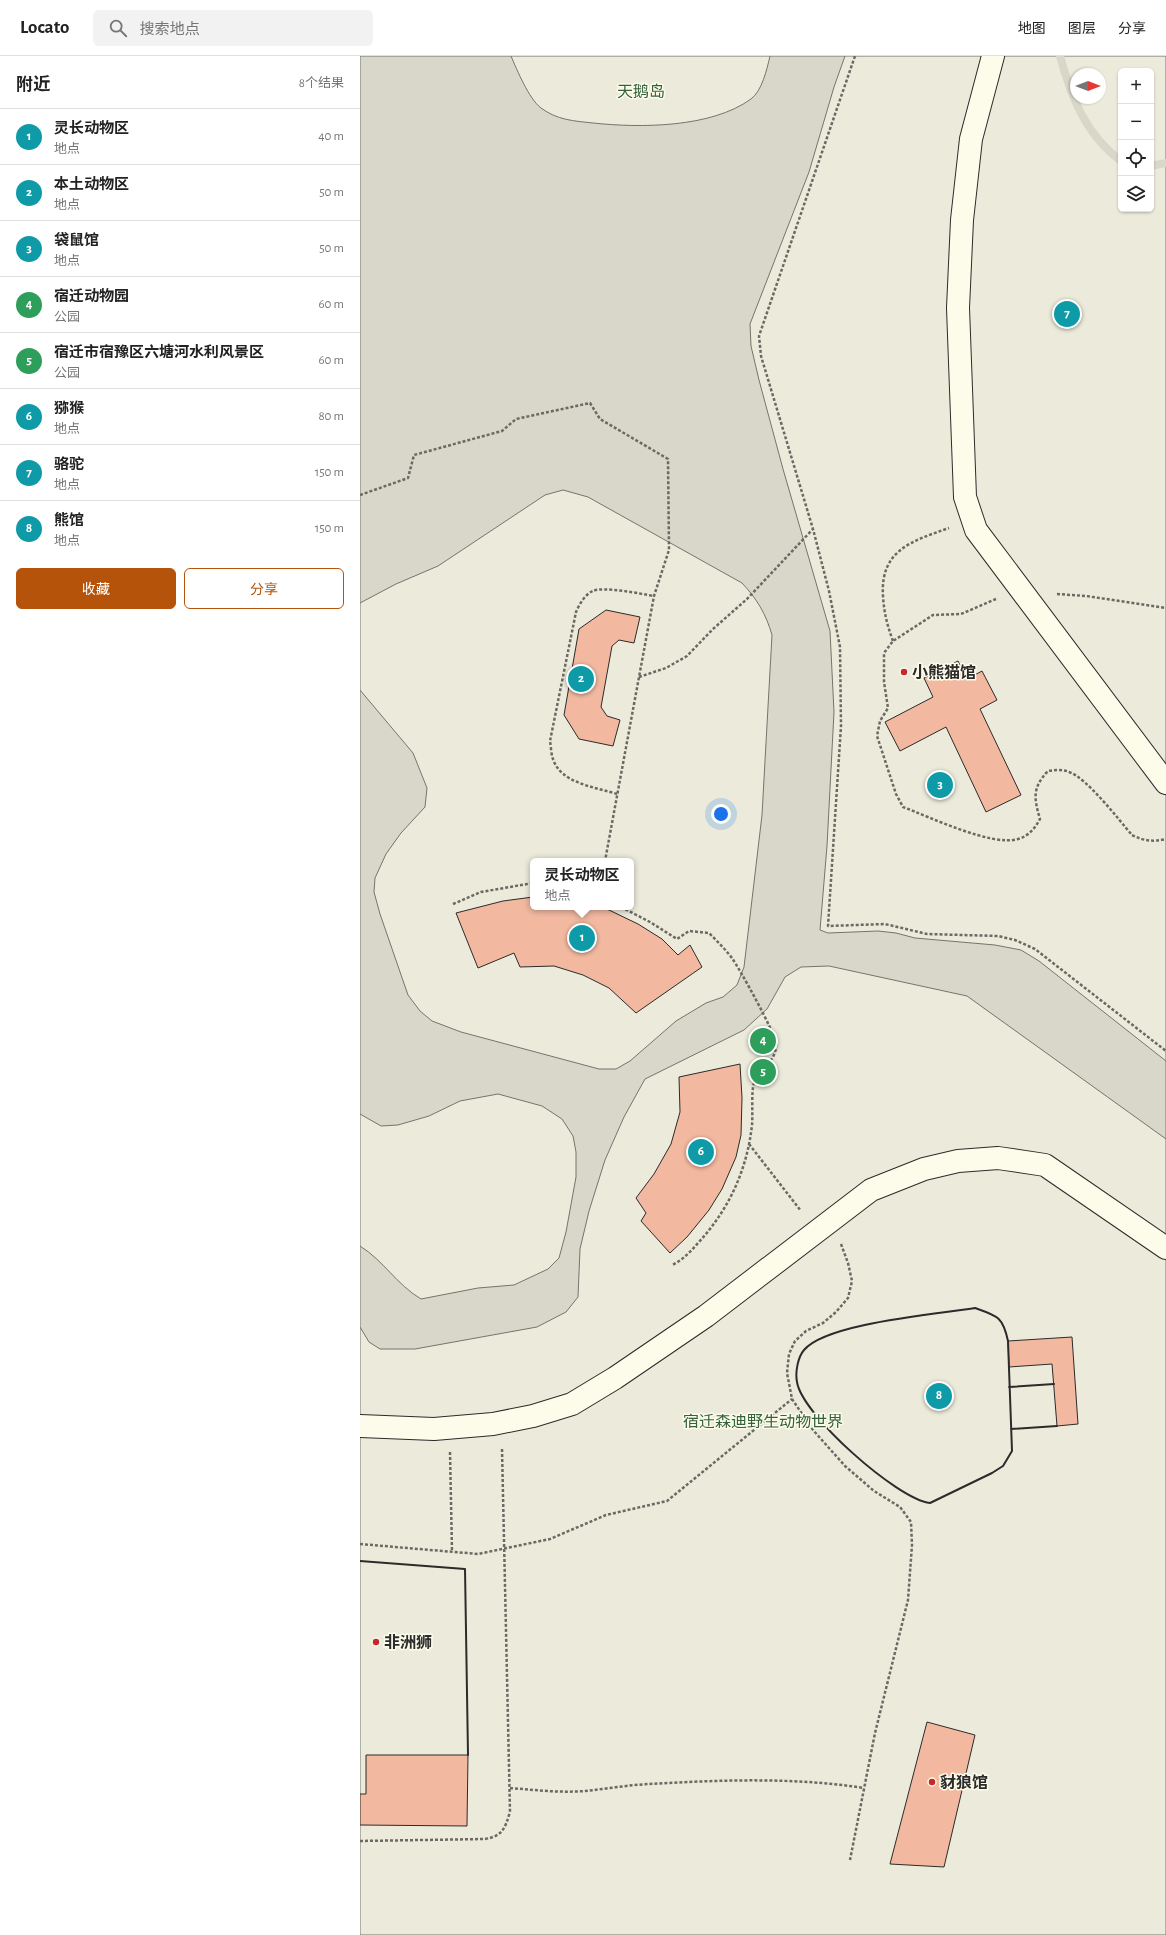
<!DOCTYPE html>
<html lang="zh">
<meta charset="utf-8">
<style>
body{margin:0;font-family:"Alegreya Sans","Noto Sans SC",sans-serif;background:#f2f2f2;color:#222}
.controls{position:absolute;right:12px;top:12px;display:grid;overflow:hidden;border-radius:6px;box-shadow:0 1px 3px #0004}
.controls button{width:36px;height:36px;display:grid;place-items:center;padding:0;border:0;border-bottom:1px solid #e0e0e0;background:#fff;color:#222;font:20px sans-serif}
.compass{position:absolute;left:710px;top:12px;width:36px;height:36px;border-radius:50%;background:#fff;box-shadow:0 1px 3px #0004;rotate:90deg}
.you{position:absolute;left:361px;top:758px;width:14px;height:14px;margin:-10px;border:3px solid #fff;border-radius:50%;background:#1a73e8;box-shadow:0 0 0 6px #1a73e833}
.badge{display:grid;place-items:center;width:26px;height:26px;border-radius:50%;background:#b45309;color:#fff;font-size:13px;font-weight:700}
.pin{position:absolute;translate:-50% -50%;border:2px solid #fff;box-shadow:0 1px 4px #0006}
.popup{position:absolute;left:170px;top:802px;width:104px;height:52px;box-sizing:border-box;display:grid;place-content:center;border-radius:6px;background:#fff;filter:drop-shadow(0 1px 3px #0005);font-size:13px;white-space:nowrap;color:#767676}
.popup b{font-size:15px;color:#222}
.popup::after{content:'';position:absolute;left:50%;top:100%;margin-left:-8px;border:8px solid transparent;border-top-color:#fff}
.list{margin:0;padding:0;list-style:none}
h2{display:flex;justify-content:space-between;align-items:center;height:52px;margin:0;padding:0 16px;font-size:17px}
h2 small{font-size:13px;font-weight:400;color:#767676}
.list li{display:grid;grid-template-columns:26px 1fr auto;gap:12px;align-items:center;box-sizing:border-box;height:56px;padding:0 16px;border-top:1px solid #e0e0e0}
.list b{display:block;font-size:15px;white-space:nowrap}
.list p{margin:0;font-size:13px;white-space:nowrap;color:#767676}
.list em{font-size:13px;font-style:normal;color:#767676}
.actions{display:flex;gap:8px;padding:12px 16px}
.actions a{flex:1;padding:9px 0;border:1px solid #b45309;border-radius:6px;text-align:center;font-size:14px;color:#b45309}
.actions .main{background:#b45309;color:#fff}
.icon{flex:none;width:22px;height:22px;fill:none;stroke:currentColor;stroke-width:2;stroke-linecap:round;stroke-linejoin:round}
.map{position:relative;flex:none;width:806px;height:1879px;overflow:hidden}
header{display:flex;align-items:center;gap:24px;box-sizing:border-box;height:56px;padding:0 20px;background:#fff;border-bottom:1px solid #e0e0e0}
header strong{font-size:19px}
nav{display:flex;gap:22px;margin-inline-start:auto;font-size:14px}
.search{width:280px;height:36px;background:#f2f2f2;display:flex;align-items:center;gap:10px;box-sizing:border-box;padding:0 14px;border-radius:6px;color:#767676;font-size:15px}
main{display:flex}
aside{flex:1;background:#fff}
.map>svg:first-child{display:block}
.green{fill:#ecebdb;stroke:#74746e;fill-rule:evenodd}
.water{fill:#d8d7c9;stroke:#74746e}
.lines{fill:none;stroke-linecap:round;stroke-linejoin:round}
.stream{stroke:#d8d7c9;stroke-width:8}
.building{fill:#f2b8a0;stroke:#2b2b2b}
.minor-casing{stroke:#2b2b2b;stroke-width:24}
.path{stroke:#6a6964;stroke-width:2.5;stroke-dasharray:3 2;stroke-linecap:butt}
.minor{stroke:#fdfbea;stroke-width:22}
.wall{stroke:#2b2b2b;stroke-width:2}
.poi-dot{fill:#c62828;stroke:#fdfbea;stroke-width:1.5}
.labels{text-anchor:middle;stroke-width:3;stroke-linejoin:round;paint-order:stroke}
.park-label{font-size:16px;fill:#34623c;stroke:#fdfbea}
.poi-label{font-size:16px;font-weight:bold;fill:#2b2b2b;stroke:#fdfbea;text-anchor:start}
</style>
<header>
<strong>Locato</strong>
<div class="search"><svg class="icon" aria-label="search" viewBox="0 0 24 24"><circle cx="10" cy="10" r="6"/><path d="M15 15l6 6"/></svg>搜索地点</div>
<nav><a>地图</a><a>图层</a><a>分享</a></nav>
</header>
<main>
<aside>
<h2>附近<small>8个结果</small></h2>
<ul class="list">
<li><span class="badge" style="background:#0f9aa8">1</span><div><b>灵长动物区</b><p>地点</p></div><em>40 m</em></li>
<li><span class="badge" style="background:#0f9aa8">2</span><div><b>本土动物区</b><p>地点</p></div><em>50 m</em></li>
<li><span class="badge" style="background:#0f9aa8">3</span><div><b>袋鼠馆</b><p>地点</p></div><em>50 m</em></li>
<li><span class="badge" style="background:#2e9e5b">4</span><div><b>宿迁动物园</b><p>公园</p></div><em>60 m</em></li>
<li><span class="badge" style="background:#2e9e5b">5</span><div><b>宿迁市宿豫区六塘河水利风景区</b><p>公园</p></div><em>60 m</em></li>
<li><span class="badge" style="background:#0f9aa8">6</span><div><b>猕猴</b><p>地点</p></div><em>80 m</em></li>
<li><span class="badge" style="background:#0f9aa8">7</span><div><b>骆驼</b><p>地点</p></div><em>150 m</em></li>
<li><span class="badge" style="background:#0f9aa8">8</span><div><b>熊馆</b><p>地点</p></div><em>150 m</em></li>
</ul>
<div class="actions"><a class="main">收藏</a><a>分享</a></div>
</aside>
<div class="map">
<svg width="806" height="1879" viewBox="0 0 806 1879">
<rect width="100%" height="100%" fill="#fdfbea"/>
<path class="green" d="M0,0H806V1879H0ZM761,15H791V153H761ZM716,18H740V42H716ZM173,805H271V851H173Z"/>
<path class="water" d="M0,0H151C157,14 169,43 181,52C197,64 214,65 233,67C280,72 351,72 391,43C402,35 407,13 410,0H485L474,31L449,116L390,268L391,290L399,324L423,413L470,575L474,656L467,790L460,874L468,877L518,875L536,877L555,882L635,889L661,894L679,905L806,1005V1083L607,940L469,910L441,911L425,921L407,953L384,974L285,1023L264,1061L245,1104L229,1155L220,1193L218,1241L206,1256L177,1271L55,1293H20L9,1286L0,1271V1190C24,1205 36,1228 61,1243L118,1232L154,1229L188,1213L199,1202L206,1176L216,1121V1096L213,1080L202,1063L182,1050L138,1038L100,1045L69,1060L38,1069L21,1070L0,1058V634L53,697L67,732L65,751L41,777L26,798L15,822L14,836L20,858L48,939L60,955L72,965L101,976L239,1013H256L270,1005L316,965L346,947L363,941L377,929L384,911L402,759L412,579C406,558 397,543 382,527L228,441L203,434L185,439L78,510L36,528L0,547Z"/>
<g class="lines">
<path class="stream" d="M700,0C711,41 726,79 761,105
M791,110L806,107"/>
</g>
<path class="building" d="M246,554L280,561L274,587L259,584L252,590L241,651L247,660L260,664L253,690L219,683L204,659L219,573Z
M598,605L607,623L622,615L637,644L620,653L661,739L626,756L586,671L540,695L525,666L573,641L564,622Z
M173,841V851H240L249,854L278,868L302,883L318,899L330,889L342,911L276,957L249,932L223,919L194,910L160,911L154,897L118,912L96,857L143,845Z
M380,1008L382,1042L381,1079L376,1101L362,1133L349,1154L327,1181L310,1197L281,1165L286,1157L276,1142L294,1118L311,1088L320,1056L319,1021Z
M712,1281L718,1368L697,1370L692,1308L649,1311L648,1285Z
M567,1666L615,1679L584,1811L530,1808Z
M6,1699H108L107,1770L0,1769V1738H6Z"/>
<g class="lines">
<g class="minor-casing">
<path id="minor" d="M633,0L611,83L602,164L598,252L605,441L616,474L806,727
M0,1370L74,1373L133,1368L173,1360L212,1348L255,1322L346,1260L511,1134L564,1113L598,1105L638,1102L685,1109L806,1192"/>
</g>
<path class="path" d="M495,0L399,280L401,300L453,473L469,535L480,591L481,670L468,870L525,868L567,878L638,880L655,884L675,893L806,995
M0,439L48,422L54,399L142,375L156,363L230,347L240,363L308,403L309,494L294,540L245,805
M697,538L726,540L806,552
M636,543L601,558L573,559L533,585L524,597V626L528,652L520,665L517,680L536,738L543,751C570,761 632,791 658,783C669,780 675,772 680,763C674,742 672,732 688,715C695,714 703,713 709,716C727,722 759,764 772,779C784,785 793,786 806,783
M533,585C527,569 524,556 523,540C520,494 552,485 589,472
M279,621L306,612L327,600L353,573L387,543L453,473
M257,738C236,731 201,728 193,703C191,698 191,690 190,685L216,556C219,549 225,538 233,535C243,530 282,538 294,540
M93,848L121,836L173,827
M261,851L290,866L317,883L329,875L349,877C357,885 365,893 372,902C379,912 416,978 416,988C417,1004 400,1014 394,1027C391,1036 393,1059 392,1069C387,1114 369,1153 339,1186C331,1195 323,1204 312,1209
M389,1088L441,1155
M481,1188L488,1207L492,1225L488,1242L476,1256L463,1267L446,1275L435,1285L429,1298L427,1317L432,1343L453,1374L485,1410L514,1435L540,1451L551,1466L552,1489L548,1544L515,1677L490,1804
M90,1396L92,1495
M0,1488L118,1498L190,1483L246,1459L307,1445L432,1343
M150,1732C175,1734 200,1737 225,1735C246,1733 268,1729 289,1728C360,1724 433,1721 504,1732
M0,1785L125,1783C143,1780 145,1772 150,1756L142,1393"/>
<use href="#minor" class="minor"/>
<path class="wall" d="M615,1252C638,1260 643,1261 648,1285L652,1395L643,1410L632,1417L570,1447C537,1443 442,1359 437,1326C435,1316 438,1301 444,1294C466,1267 578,1258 615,1252Z
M649,1331L694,1328
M651,1373L697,1370
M0,1505L105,1513L108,1699"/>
</g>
<g class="poi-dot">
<circle cx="544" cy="616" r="4"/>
<circle cx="16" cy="1586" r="4"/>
<circle cx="572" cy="1726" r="4"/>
</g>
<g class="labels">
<g class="park-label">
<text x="281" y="41">天鹅岛</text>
<text x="403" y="1371">宿迁森迪野生动物世界</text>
</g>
<g class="poi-label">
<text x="552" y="622">小熊猫馆</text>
<text x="24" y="1592">非洲狮</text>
<text x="580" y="1732">豺狼馆</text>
</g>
</g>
</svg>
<div class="controls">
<button>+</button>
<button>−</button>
<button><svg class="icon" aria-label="locate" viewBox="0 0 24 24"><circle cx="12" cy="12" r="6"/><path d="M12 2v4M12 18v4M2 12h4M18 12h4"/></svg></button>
<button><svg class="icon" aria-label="layers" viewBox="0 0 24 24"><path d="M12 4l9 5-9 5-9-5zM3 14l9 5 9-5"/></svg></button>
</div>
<svg class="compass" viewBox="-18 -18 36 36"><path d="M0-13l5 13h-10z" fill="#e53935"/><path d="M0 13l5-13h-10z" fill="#767676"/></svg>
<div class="you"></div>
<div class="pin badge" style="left:222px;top:882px;background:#0f9aa8">1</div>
<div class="popup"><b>灵长动物区</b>地点</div>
<div class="pin badge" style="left:221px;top:623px;background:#0f9aa8">2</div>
<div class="pin badge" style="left:580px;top:729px;background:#0f9aa8">3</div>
<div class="pin badge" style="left:403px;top:985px;background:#2e9e5b">4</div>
<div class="pin badge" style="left:403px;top:1016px;background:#2e9e5b">5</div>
<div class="pin badge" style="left:341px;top:1096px;background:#0f9aa8">6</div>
<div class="pin badge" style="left:707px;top:258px;background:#0f9aa8">7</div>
<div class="pin badge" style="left:579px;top:1340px;background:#0f9aa8">8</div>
</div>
</main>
